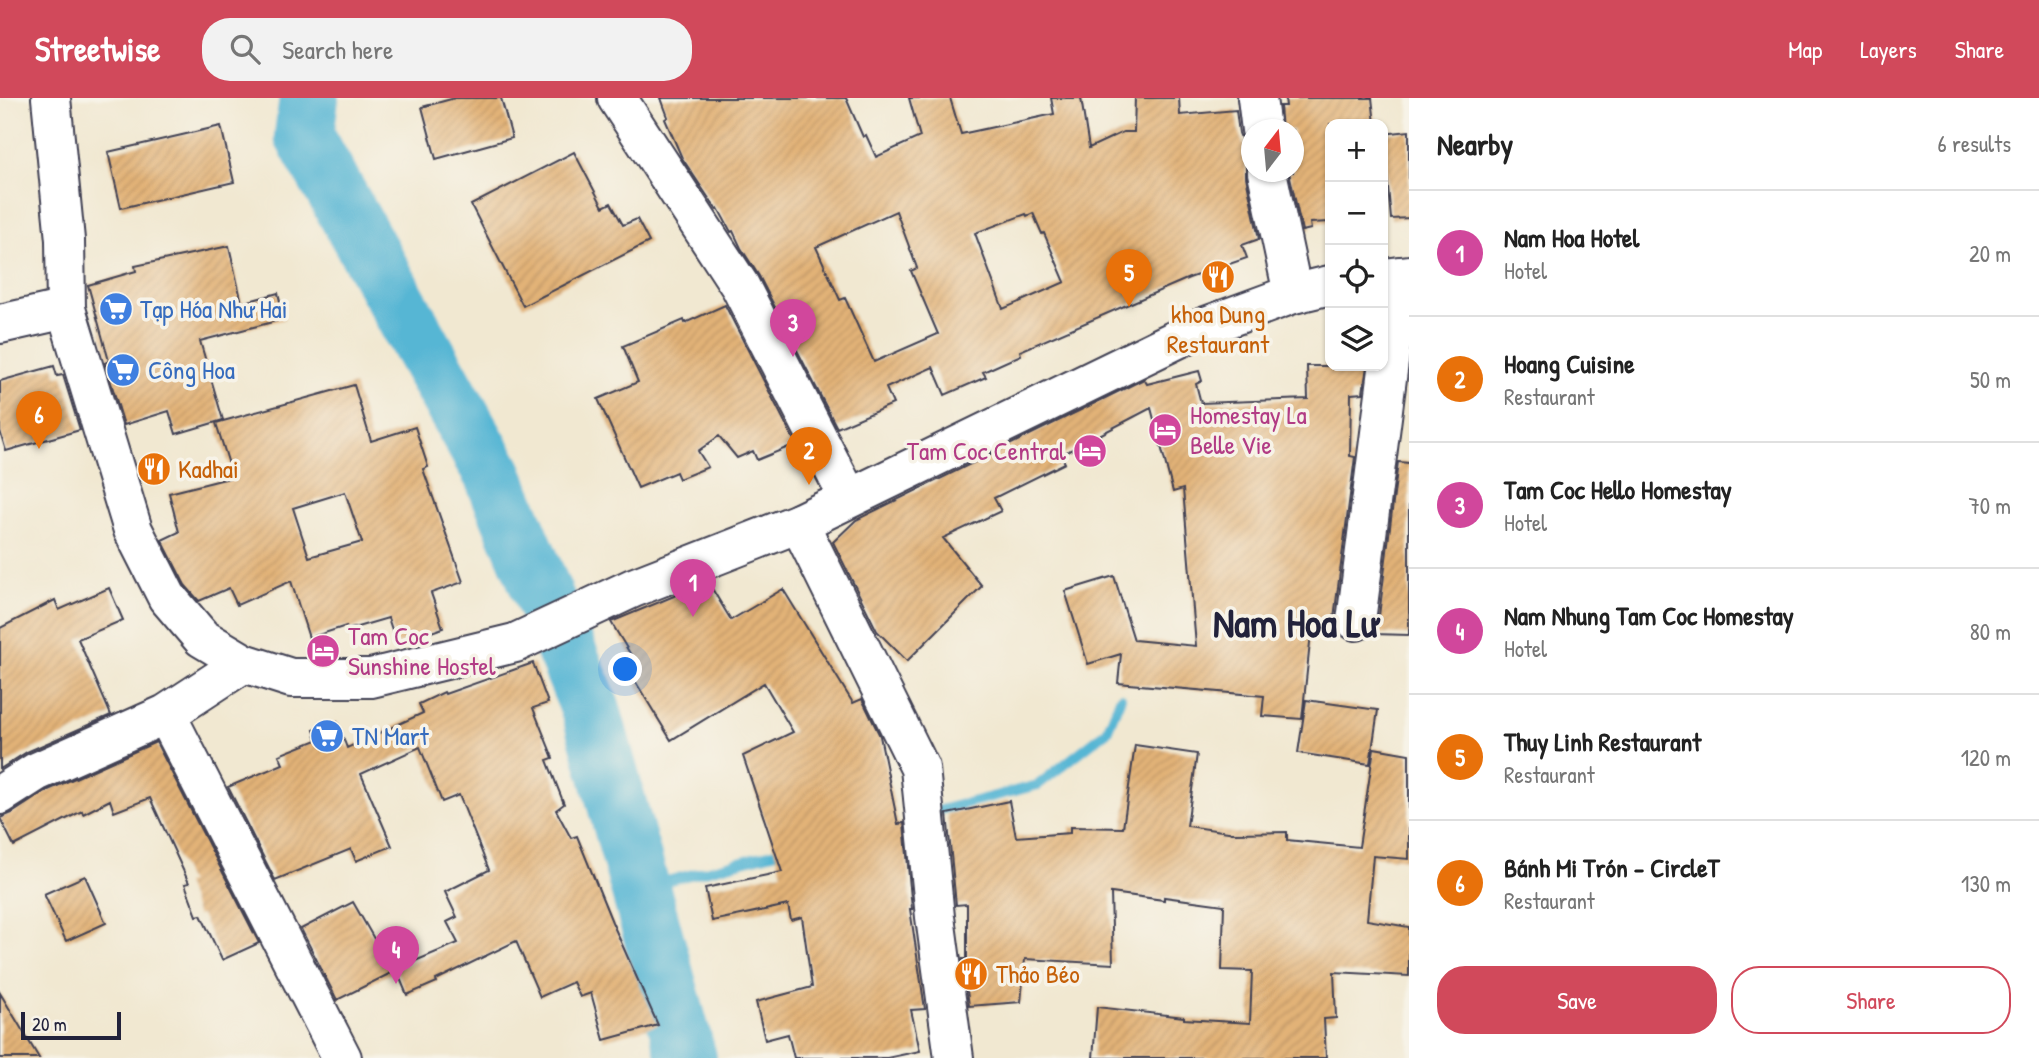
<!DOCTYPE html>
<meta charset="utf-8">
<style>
body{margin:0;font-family:"Patrick Hand",sans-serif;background:#f2f2f2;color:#222}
.controls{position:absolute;right:21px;top:21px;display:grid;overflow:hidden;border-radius:14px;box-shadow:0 2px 5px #0004}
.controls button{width:63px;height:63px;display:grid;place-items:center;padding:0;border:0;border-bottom:2px solid #e0e0e0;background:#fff;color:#222;font:35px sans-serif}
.compass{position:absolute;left:1241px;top:21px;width:63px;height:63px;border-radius:50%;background:#fff;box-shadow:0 2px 5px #0004;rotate:16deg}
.scale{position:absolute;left:21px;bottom:18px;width:100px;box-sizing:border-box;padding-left:7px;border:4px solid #22223b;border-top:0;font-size:19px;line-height:24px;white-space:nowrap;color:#22223b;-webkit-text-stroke:5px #f7f3e8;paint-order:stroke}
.you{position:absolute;left:626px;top:572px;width:24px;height:24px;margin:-18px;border:5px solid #fff;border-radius:50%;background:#1a73e8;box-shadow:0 0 0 10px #1a73e833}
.badge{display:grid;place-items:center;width:46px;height:46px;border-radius:50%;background:#d1495b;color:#fff;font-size:23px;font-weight:700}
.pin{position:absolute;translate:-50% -58px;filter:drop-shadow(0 2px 4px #0008)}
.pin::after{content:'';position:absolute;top:37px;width:24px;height:21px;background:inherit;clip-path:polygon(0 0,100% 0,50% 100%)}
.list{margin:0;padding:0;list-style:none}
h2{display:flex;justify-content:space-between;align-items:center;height:91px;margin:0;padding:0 28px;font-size:30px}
h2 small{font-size:23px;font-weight:400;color:#767676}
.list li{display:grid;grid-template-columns:46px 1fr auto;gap:21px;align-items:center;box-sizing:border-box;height:126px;padding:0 28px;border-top:2px solid #e0e0e0}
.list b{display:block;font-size:26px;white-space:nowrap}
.list p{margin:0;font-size:23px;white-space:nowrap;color:#767676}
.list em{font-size:23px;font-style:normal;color:#767676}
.actions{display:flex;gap:14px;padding:21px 28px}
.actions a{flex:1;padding:16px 0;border:2px solid #d1495b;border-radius:28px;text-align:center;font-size:24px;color:#d1495b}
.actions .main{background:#d1495b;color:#fff}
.icon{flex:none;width:38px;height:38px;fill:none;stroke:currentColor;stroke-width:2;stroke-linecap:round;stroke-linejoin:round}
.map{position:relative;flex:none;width:1409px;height:960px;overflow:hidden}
header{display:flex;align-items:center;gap:42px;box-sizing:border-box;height:98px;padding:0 35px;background:#d1495b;color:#fff}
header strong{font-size:33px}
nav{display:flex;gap:38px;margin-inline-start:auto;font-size:24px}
.search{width:490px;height:63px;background:#f2f2f2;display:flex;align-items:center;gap:18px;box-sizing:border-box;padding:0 24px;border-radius:28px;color:#767676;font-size:26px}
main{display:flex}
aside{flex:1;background:#fff}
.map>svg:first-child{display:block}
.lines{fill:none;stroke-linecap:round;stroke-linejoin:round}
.stream{stroke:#56b6d4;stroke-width:10}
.river{stroke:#56b6d4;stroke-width:60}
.building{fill:url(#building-hatch);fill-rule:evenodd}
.minor-casing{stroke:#414052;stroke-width:42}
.major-casing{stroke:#414052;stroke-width:42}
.minor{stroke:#fff;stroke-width:38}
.major{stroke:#fff;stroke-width:38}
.labels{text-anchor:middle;stroke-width:7;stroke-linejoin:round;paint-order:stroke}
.shop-label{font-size:26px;fill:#366cbe;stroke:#f7f3e8;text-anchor:start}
.food-label{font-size:26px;fill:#c56008;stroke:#f7f3e8;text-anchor:start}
.hotel-label{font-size:26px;fill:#b23c85;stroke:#f7f3e8;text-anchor:start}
.town-label{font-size:40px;font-weight:bold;fill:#22223b;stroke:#f7f3e8}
</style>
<header>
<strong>Streetwise</strong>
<div class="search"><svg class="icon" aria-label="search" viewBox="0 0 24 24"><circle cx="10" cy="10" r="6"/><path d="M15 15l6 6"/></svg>Search here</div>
<nav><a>Map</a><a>Layers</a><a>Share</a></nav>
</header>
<main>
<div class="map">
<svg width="1409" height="960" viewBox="0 0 1409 960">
<defs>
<pattern id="building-hatch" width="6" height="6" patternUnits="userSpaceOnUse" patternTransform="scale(1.75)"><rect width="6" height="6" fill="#e2b277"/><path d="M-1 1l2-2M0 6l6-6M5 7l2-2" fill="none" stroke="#c29968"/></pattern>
</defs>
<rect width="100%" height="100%" fill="#f7f3e8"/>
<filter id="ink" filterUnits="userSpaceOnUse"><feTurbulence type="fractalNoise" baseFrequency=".0143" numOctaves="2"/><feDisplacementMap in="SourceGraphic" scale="14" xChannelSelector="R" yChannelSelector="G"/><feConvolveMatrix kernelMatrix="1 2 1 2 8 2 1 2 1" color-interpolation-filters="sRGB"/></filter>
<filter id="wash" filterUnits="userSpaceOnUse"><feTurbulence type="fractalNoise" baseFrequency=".00686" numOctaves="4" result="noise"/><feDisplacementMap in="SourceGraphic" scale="28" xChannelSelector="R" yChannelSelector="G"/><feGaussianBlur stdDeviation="1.57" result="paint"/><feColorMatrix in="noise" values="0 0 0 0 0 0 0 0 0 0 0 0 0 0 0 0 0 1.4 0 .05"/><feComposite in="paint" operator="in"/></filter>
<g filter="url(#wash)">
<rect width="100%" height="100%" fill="#f1e8d1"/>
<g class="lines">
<path class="stream" d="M932,714L1038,687L1107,633L1121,599
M640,790L788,751"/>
<path class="river" d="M309,0L304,37L493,376L591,612L687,960"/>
</g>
<g id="blocks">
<path class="building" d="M455,0H501L512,40L436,61L422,9Z
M661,0H846L863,39L866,37L876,59L920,39L909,0H950L961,36L1054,16L1051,0H1081L1089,50L1123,34H1134L1135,0H1179L1180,17L1236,12L1239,35L1243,45L1251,51V59L1246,68V79L1259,141L1242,147L1247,160L1189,180L1020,253L1021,257L983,274L986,279L945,297L933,269L886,290L893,306L837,330L759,178L741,150L733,133L731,134L718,110L716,111L682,60L665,21L668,19ZM896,113L917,170L911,173L938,236L874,264L845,200L840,202L816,149ZM1033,115L1042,136L1044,135L1065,184L1003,211L975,135L1026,116L1027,118Z
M1285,0H1372L1375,26H1330V124L1310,125L1311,131L1302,133L1289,74H1293V32H1282L1280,8H1286Z
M221,28L234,84L121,110L108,54Z
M1409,33V120L1391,121L1383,36Z
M574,54L603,109L611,105L623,127L637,121L649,144L523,208L471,107Z
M229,148L242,205L278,195L284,221L200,243L223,322L176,336L169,313L124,327L105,265L109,263L88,187L136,173L135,168Z
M725,207L796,346L757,362L753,353L737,360L719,338L698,353L708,369L679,381L676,374L638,390L598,301L638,284L623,248L684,222L685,225Z
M54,268L57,278L63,277L80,332L6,353L0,333V283Z
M1307,268H1367L1363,295L1351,296L1350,358L1355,359L1334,520L1336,531L1339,536L1311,535L1302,621L1262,618L1264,598L1118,585L1121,556L1088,566L1065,493L1114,478L1134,542L1196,548L1183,391L1173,394L1151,310L1061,357L1065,365L994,400L1001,413L943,440L982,488L907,563L877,533L833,444L856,422L1144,281L1147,286L1199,273L1202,283L1196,286L1201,305L1308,301Z
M354,287L371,343L415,329L428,369L423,371L463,484L431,495L443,530L397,546L388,520L347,532L346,528L309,540L291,483L237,507L229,490L199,503L185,487L162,442L179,434L169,395L233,379L216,325ZM345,394L362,444L309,459L293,410Z
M1398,364L1409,365V537L1373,536L1378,526Z
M708,484L731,522L783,491L853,605L862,601L880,638L898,726L904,725L912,811H910L925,911L911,912L920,953L887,960H794L788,936L765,942L756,904L812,889L802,819L791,822L788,807L712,823L705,790L782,774L743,658L793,634L764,585L671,642L629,573L637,567L611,524Z
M109,490L123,522L78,541L111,617L27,654L0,671V530L55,502L59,512Z
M533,565L548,605L533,610L553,660L547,662L564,706L556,712L571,740L577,738L612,824L658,927L604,942L591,895L580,899L573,884L540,899L516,843L436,882L437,884L407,897L396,871L458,845L447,824L457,819L445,794L489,772L459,697L442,704L420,649L361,676L392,748L356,763L351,751L275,782L228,689L283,666L279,657L317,642L314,632L337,624L347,650L423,615L419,606L444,594L445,596Z
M1306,602L1378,612L1370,666L1298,655Z
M156,644L259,845L222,862L201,817L197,818L185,786L189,785L150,700L114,714L110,702L83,716L82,713L14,748L0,720L12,715L46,693Z
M1135,647L1197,656L1187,728L1235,735L1287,734V742L1359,749L1374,650L1409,656V761L1373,758L1367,822L1409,829V878L1334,874L1336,920L1324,921L1326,960H1093L1097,909L1184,919V921L1250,925L1252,873L1222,872L1224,807L1164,799V802L1111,795L1113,866L1025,861L1021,904L969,908L963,861H967V806L956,807L947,716L1009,703L1016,739L1070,735V729L1123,730Z
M85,778L106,825L66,843L44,796Z
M353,804L393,874L337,902L301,831Z
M0,895L39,960H0Z"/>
</g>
</g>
<g filter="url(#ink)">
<use href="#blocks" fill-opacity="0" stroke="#414052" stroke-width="2"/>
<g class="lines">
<g class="minor-casing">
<path id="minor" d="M617,0L740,188L848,399
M1257,0L1261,32
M1267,74L1293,196
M0,226L66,211
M799,425L920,670L935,819L954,960
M1356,523L1400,178
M166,616L342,960
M0,697L36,674L166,616L244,565"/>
</g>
<g class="major-casing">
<path id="major" d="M51,0L65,142L66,211L133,432L167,499L202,540L244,565L291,580H371L515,545L633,490L799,425L1198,231L1293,196L1330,187
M1383,180L1409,177"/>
</g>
<use href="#minor" class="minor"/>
<use href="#major" class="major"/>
</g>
</g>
<defs>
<g id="restaurant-disc" transform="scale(1.75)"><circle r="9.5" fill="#e8710a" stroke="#f7f3e8"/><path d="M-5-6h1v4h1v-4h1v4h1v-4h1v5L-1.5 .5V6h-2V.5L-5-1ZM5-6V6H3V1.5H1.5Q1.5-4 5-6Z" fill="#fff"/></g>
<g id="supermarket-disc" transform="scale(1.75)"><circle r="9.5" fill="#3f7fe0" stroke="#f7f3e8"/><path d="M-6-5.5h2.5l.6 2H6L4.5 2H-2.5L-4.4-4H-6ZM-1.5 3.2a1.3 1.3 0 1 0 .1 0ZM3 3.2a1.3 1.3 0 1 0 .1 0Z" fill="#fff"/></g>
<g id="hotel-disc" transform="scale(1.75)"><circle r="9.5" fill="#d1479c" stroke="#f7f3e8"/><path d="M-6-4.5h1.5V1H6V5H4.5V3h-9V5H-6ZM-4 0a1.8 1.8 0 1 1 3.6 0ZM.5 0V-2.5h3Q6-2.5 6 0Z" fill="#fff"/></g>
</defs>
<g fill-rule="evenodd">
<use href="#restaurant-disc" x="1218" y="179"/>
<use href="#supermarket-disc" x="116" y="211"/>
<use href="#supermarket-disc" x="123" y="272"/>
<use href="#hotel-disc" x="1165" y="332"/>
<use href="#hotel-disc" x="1090" y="353"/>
<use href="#restaurant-disc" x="154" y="371"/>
<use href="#hotel-disc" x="323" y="553"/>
<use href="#supermarket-disc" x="327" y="638"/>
<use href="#restaurant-disc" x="971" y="876"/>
</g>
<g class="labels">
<g class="shop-label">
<text x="140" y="220">Tạp Hóa Như Hai</text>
<text x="148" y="281">Công Hoa</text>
<text x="352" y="647">TN Mart</text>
</g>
<g class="food-label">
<text x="1218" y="225" text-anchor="middle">khoa Dung<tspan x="1218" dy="30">Restaurant</tspan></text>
<text x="178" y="380">Kadhai</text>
<text x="996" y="885">Thảo Béo</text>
</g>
<g class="hotel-label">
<text x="1190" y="326">Homestay La<tspan x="1190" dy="30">Belle Vie</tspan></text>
<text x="1066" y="362" text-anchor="end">Tam Coc Central</text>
<text x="348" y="547">Tam Coc<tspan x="348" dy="30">Sunshine Hostel</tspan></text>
</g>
<g class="town-label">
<text x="1295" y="539">Nam Hoa Lư</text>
</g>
</g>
</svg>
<div class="controls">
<button>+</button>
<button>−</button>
<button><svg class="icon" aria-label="locate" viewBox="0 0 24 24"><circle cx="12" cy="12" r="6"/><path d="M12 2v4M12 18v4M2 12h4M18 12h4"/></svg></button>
<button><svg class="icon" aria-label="layers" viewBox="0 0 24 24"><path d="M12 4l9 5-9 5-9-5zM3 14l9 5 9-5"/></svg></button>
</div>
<svg class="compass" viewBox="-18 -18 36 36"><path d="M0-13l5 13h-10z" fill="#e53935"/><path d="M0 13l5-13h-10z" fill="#767676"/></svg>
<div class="scale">20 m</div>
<div class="you"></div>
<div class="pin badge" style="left:693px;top:519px;background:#d1479c">1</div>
<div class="pin badge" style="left:809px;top:387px;background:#e8710a">2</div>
<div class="pin badge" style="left:793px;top:259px;background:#d1479c">3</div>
<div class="pin badge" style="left:396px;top:886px;background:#d1479c">4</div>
<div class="pin badge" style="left:1129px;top:209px;background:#e8710a">5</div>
<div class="pin badge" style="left:39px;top:351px;background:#e8710a">6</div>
</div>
<aside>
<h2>Nearby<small>6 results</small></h2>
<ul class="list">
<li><span class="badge" style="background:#d1479c">1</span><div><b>Nam Hoa Hotel</b><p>Hotel</p></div><em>20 m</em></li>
<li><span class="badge" style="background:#e8710a">2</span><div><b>Hoang Cuisine</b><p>Restaurant</p></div><em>50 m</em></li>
<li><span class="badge" style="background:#d1479c">3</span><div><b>Tam Coc Hello Homestay</b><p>Hotel</p></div><em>70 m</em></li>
<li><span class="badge" style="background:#d1479c">4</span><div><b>Nam Nhung Tam Coc Homestay</b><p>Hotel</p></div><em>80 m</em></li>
<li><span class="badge" style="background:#e8710a">5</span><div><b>Thuy Linh Restaurant</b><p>Restaurant</p></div><em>120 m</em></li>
<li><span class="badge" style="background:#e8710a">6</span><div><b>Bánh Mi Trón - CircleT</b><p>Restaurant</p></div><em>130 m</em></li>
</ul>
<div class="actions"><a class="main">Save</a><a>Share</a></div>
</aside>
</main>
